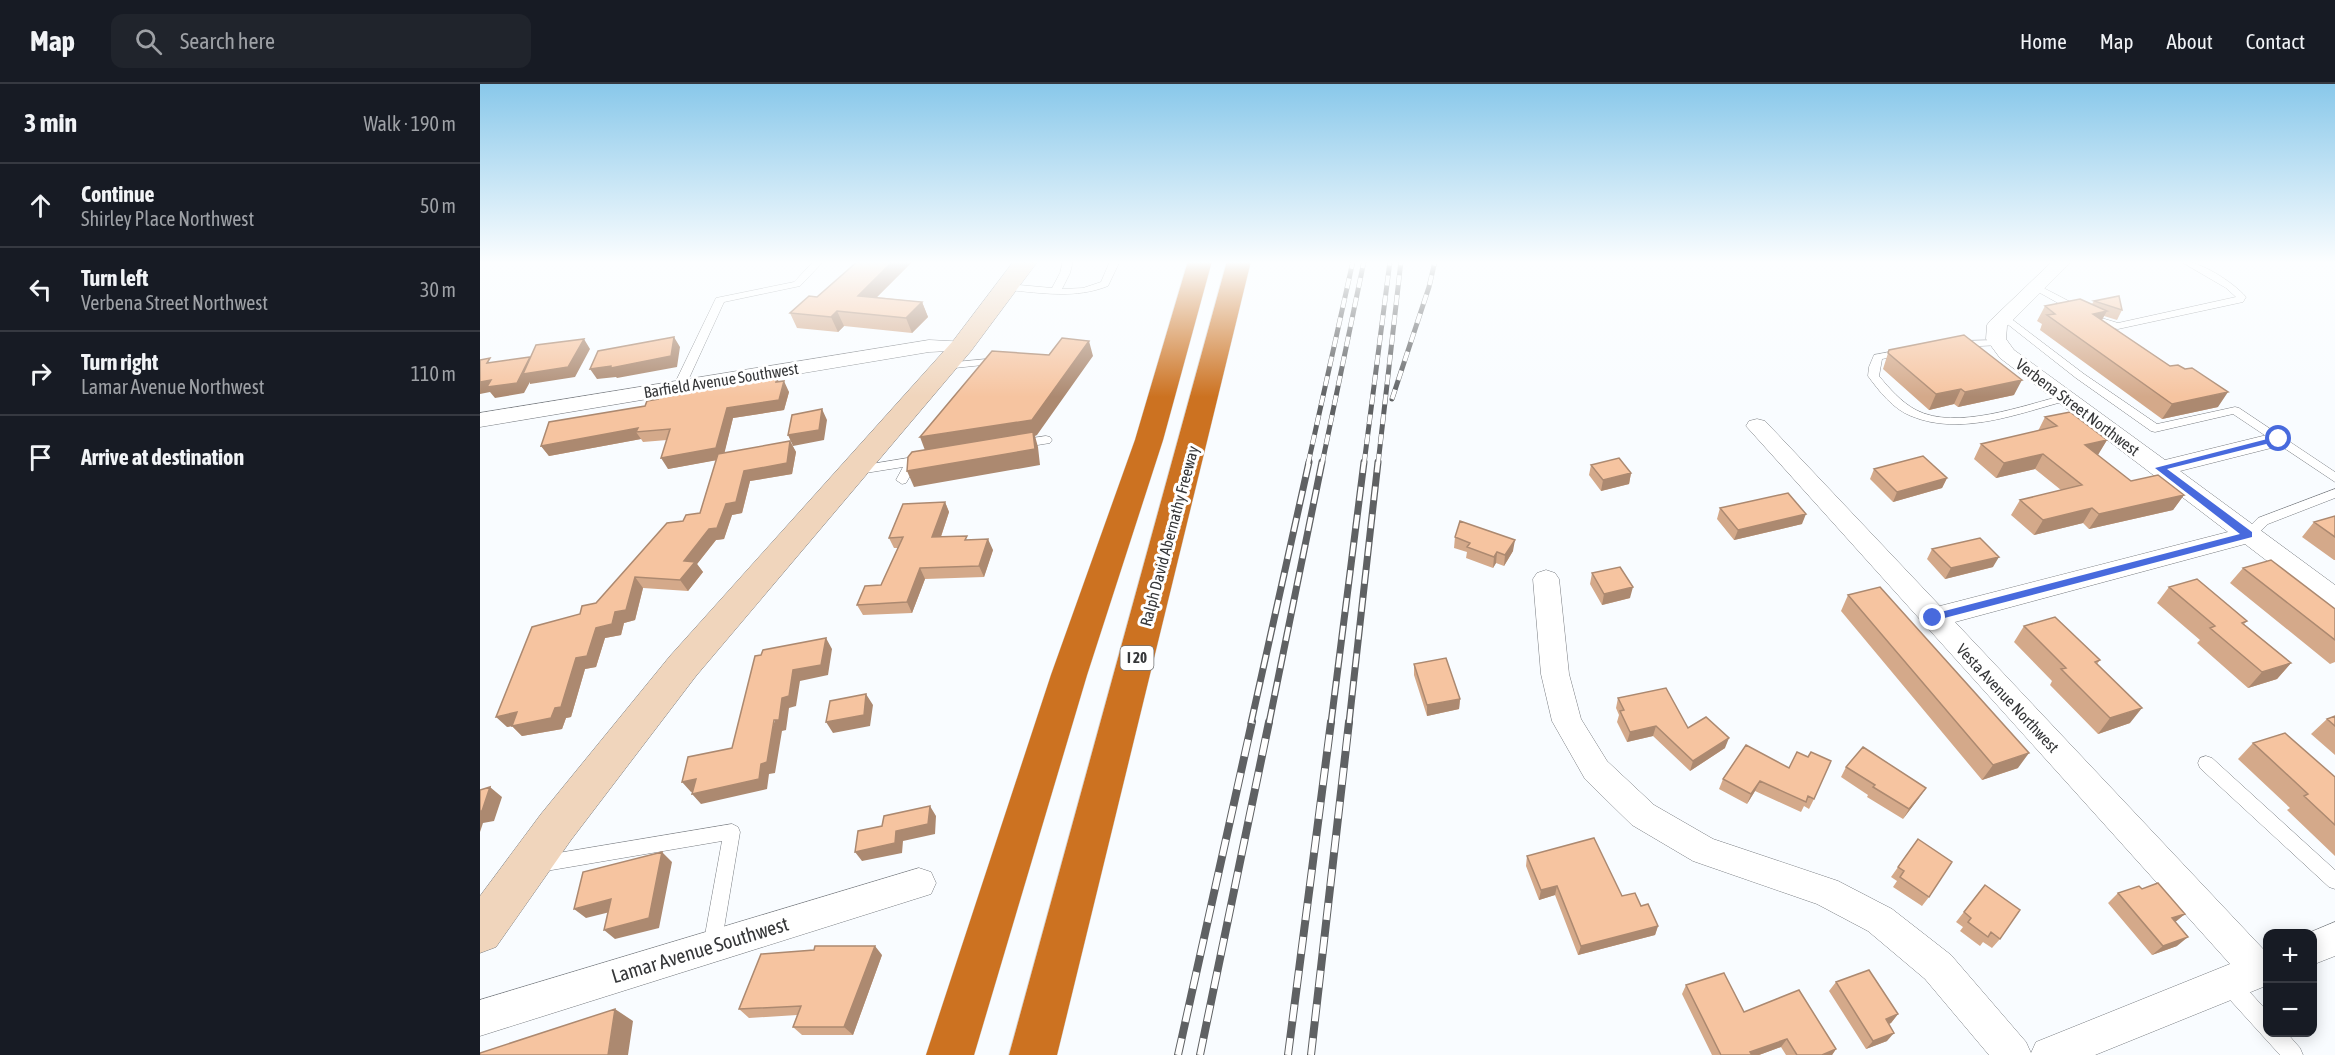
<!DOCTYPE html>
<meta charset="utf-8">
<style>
body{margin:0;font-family:"Asap Condensed",sans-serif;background:#20242c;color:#f1f3f6}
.controls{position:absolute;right:18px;bottom:18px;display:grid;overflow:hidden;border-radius:12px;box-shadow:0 3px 15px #0003}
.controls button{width:54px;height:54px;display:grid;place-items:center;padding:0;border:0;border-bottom:2px solid #363941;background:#171b24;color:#f1f3f6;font:30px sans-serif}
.stop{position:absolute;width:18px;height:18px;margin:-14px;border:4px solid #486add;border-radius:50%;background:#fff}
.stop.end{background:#486add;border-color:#fff;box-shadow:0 2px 6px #0008}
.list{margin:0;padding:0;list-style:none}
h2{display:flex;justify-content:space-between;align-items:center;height:78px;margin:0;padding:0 24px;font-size:26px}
h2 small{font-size:20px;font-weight:400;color:#9ea1a6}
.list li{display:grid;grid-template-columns:39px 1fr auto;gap:18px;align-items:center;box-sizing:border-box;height:84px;padding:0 24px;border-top:2px solid #363941}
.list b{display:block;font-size:22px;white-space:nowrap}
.list p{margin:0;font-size:20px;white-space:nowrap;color:#9ea1a6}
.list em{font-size:20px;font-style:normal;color:#9ea1a6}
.icon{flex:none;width:33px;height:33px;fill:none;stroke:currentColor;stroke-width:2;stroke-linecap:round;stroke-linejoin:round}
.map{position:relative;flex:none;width:1855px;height:971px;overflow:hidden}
header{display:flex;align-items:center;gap:36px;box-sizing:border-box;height:84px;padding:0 30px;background:#171b24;border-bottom:2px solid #363941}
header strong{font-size:28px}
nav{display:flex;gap:33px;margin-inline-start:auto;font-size:21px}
.search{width:420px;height:54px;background:#20242c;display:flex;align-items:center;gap:15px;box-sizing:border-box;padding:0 21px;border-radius:12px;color:#9ea1a6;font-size:22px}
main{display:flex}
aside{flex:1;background:#171b24}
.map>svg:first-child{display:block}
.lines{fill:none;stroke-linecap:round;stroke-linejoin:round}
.lane-casing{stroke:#797d82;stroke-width:1}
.street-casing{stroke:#797d82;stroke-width:1}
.secondary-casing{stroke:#797d82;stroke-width:1}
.highway-casing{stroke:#d7d7d7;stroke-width:1}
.lane{fill:#fff;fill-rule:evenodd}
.street{fill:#fff;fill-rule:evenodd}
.secondary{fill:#f0d5bc;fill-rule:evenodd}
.highway{fill:#cc7221;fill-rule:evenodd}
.rail-far2-casing{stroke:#5f6163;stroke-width:5}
.rail-far1-casing{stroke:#5f6163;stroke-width:7}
.rail-casing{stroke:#5f6163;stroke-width:8}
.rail-far2{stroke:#fff;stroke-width:4;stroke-dasharray:10;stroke-linecap:butt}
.rail-far1{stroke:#fff;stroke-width:4.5;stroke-dasharray:14;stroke-linecap:butt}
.rail{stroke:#fff;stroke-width:6;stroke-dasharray:17;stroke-linecap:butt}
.wall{fill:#d4a98a}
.shaded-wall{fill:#ac8970}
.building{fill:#f6c4a0;stroke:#ac8970;stroke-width:1.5}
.route{fill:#486add}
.labels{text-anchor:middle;stroke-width:6;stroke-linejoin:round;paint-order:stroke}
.shield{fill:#fff;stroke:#727374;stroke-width:1.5}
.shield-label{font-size:15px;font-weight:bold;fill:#363739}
.street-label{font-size:16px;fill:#363739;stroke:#fff}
.near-street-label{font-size:20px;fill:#363739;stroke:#fff}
</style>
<header>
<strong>Map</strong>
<div class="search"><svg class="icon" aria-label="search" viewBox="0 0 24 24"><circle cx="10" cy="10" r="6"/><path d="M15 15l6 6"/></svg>Search here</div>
<nav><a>Home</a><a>Map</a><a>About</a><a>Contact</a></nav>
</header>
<main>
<aside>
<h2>3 min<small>Walk · 190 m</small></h2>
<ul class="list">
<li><svg class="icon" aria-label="ahead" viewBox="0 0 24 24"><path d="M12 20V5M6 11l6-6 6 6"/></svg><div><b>Continue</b><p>Shirley Place Northwest</p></div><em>50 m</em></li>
<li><svg class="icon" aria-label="left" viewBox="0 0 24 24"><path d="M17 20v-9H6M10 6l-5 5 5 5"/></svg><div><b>Turn left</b><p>Verbena Street Northwest</p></div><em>30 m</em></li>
<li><svg class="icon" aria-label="right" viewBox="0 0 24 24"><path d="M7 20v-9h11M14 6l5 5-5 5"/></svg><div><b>Turn right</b><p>Lamar Avenue Northwest</p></div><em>110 m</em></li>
<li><svg class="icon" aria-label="arrive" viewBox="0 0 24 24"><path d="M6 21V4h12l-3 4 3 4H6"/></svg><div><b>Arrive at destination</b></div></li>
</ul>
</aside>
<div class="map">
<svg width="1855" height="971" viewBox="0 0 1855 971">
<rect width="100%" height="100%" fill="#f9fcff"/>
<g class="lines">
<g class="lane-casing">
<path id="lane" d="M334,177L342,179L320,202L244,218L205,303L199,306L195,305L193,303L236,214L314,198Z
M583,177H593L590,189L582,205L603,204L621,198L630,177H640L628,202C596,215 562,209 528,206L523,203L528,200L572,204L580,189Z
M1700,177C1719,176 1753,198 1766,213L1763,218L1638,245L1625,243L1610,235L1615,232L1638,239L1756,213L1746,204Z
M1556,200L1602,224L1603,226L1598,229L1594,228L1553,205L1551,203Z
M1525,230L1604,290L1677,340L1755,323L1759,324L1855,388V398L1753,330L1675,348L1671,347L1596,294L1521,235V231Z
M1519,256L1524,259L1523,261L1476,263L1471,260L1476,257Z
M1425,265L1429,266V270L1402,275L1399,292C1409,304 1421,318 1436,326C1476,347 1544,321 1585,311L1591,314L1589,316C1540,329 1481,353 1431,332C1413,325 1399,307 1388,292L1389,283L1394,271Z
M518,274L523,277L522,279L465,285L460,282L465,279Z
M566,352L570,353L572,356L570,359L539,364L533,360L539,356Z
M446,371L450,372L452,375L450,378L437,380L426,399L422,400L416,396L423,383L373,391L367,387L373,383Z
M1855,405V414L1788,440L1773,454L1768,455L1761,451L1778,434Z
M1726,672L1732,674L1855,786V805L1849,803L1720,684L1718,679L1720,674Z
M252,740L258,743L260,748L241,862L239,868L232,871L225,868L223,862L242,757L60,788L54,786L51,780L54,774L60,772Z
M1749,891L1756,893L1788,928V948H1806L1820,964L1823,971H1800L1742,907L1740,900L1742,893Z"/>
</g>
<g class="street-casing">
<path id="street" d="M1573,177H1592L1527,242L1526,255L1534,266L1685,376L1799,348L1807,350L1810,355L1807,360L1700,387L1855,501V525L1846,522L1765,460L1475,538L1785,867L1788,866V901L1615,971H1509L1445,895L1388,847L1337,820L1213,777L1152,741L1105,695L1072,637L1061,590L1053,495L1057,489L1066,486L1075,489L1079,495L1089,590L1101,635L1127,677L1174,721L1233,755L1358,797L1412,825L1471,871L1546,958L1551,969L1556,958L1750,880L1266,342L1269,337L1277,335L1285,337L1460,522L1748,448L1520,274L1506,255L1507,241L1510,237Z
M449,256L489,258L492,262L489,266L449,268L0,343V329Z
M439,784L451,788L456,799L451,810L0,952V916Z
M1855,838V872L1832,881V850H1826Z"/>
</g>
<g class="secondary-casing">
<path id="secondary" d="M534,177H558L491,267L216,592L91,756L16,863L0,869V812L61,730L190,572L473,257Z"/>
</g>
<g class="highway-casing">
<path id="highway" d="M708,177H732L683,356L607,591L494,971H446L571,591L655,356Z
M747,177H771L577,971H529Z"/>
</g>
<use href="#lane" class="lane"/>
<use href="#street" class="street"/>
<use href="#secondary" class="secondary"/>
<use href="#highway" class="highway"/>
<g class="rail-far2-casing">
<path id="rail-far2" d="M912,315L949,203L955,177
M828,380L873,177
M842,380L884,177
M884,380L910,177
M898,380L921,177"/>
</g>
<g class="rail-far1-casing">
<path id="rail-far1" d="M771,639L829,378
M789,639L842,378
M851,639L884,378
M869,639L898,378"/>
</g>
<g class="rail-casing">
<path id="rail" d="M698,971L772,638
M720,971L789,638
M808,971L851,638
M831,971L869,638"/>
</g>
<use href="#rail-far2" class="rail-far2"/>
<use href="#rail-far1" class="rail-far1"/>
<use href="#rail" class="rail"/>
</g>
<path class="wall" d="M378,177H431L432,178L397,213L442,218L448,233L432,249L364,242L358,248L317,244L310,229L337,213Z
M1614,217L1642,226L1637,236L1624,232L1622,236L1738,323L1682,335L1560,246L1562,240L1557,237L1565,222L1612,220Z
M1409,266L1534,311L1478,323L1474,320L1449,326L1403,285Z
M299,298L309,308L304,326L253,334L244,369L310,357L316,368L312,390L270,397L262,429L252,431L244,455L236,456L217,480L223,488L208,507L163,504L155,536L144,539L141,551L125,554L116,583L105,585L91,633L86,634L82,645L42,652L32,642L27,643L100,530L116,519L203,437L220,429L236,376L188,385L187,356L163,358L161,355L69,372L61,362L165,322Z
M1565,333L1627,356L1617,371L1651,397L1704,411L1693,426L1609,445L1603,439L1554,451L1531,431L1540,416L1581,406L1555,385L1516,394L1494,375L1501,360L1558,347Z
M1111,381L1151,389L1149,400L1121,407L1109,391Z
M1394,385L1467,394L1462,404L1413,418L1390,395Z
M465,418L469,428L461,453L488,456L513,466L504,493L445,495L432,529L383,531L377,521L401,501L418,464H414L409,454Z
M1240,424L1322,440L1254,456L1237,435Z
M1855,432V476H1854L1822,453L1834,438Z
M975,453L1033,467L1024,482L1016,479L1013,484L986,474L987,468L974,464Z
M1452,465L1513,483L1465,495L1447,475Z
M1763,484L1855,525V578L1850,580L1750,499Z
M1112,489L1150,514L1122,521L1110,500Z
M1689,503L1767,537L1764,540L1811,579L1797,595L1768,604L1717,559L1720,556L1677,519Z
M1368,511L1538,684L1502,696L1361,527Z
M1544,542L1620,576L1617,580L1650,639L1618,650L1570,601L1572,597L1534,558Z
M934,580L980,615L979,625L947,632L934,591Z
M1138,614L1208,644L1245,664L1210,687L1173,652L1147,658L1137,638L1139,631L1136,624Z
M1855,632V671L1831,650L1847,635Z
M1773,659L1855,694V772L1807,726L1810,724L1758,675Z
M1266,661L1334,715L1329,725L1324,722L1321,728L1275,707L1267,720L1239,705L1243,695Z
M1366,683L1446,704L1423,735L1387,713L1388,711L1361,693Z
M1438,755L1449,813L1442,822L1413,803L1417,797L1411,793Z
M1047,772L1142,812L1161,822L1178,842L1175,851L1098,871L1075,811L1059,816L1046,782Z
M1505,801L1520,855L1512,864L1503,858L1500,862L1480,847L1483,843L1476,838Z
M1662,805L1705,830L1695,838L1697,862L1672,871L1628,819L1638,809Z
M402,871L373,951H322L313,943L317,931L269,934L259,925Z
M1356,898L1418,930L1411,939L1409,940L1407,957L1386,965L1349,907Z
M1206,901L1264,928L1356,965L1352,971H1306L1301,963L1279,971H1232L1202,910Z"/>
<path class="shaded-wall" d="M413,177H431L432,178L384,226L378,212Z
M442,218L448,233L432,249L426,234Z
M357,227L364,242L358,248L351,233Z
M1627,227L1619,241L1613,230Z
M194,253L200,263L197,283L137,294L136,293L117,295L110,285Z
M104,255L110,265L95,293L50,300V298L44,309L15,314L10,308L0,310V298L50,273L57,283Z
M609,257L613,272L557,351L555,352L558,363L560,381L434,403L427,387L446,369L440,353Z
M297,294L302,304L304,297L309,308L304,326L253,334L243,375L188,385L181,374L247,324L296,298Z
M1542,296L1534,311L1478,323L1485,308Z
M1481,305L1474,320L1449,326L1456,310Z
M1748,308L1738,323L1682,335L1692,320Z
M342,325L347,336L344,356L313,362L308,351Z
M158,344L156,348L161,355L69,372L61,362Z
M1627,356L1618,371L1596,376L1605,361Z
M310,357L316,368L312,390L270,397L262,429L252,431L244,455L236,456L217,480L223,488L208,507L200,496L204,477L246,420L264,387Z
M1563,370L1555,385L1516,394L1524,379Z
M1151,389L1149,400L1121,407L1123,396Z
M1467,394L1462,404L1413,418L1417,408Z
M1704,411L1693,426L1609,445L1619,430Z
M465,418L469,428L457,464L452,453Z
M1612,424L1603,439L1554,451L1563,436Z
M1326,430L1322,440L1254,456L1258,446Z
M508,455L513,466L504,493L499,482Z
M1035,456L1033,467L1024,482L1025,471Z
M1017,468L1016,479L1013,484L1014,473Z
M1519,473L1513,483L1465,495L1471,484Z
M440,484L445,495L432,529L427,518Z
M155,493L163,504L155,536L144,539L141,551L125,554L116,583L105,585L91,633L86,634L82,645L42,652L32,642L27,643L16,633L96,574L116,544L135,528Z
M1153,503L1150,514L1122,521L1124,510Z
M346,554L352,565L348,591L320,597L316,622L309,624L306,646L302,647L295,689L289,690L287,705L221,720L212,710L281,680L302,614L313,586Z
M1811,579L1797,595L1768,604L1782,588Z
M386,610L393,621L390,642L353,649L346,638Z
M980,615L979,625L947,632V621Z
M1662,624L1650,639L1618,650L1630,634Z
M1176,642L1173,652L1147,658L1150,648Z
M1249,654L1245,664L1210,687L1213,677Z
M1549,669L1538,684L1502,696L1513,681Z
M216,695L225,705L211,708L202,698Z
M1280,697L1275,707L1267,720L1271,710Z
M10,703L22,713L14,737L3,739L0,748V727Z
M1446,704L1439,714L1423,735L1429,725Z
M450,722L456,732L455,750L423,757L422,769L382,777L375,768L416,747Z
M182,768L192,778L179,844L135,855L124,846Z
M1077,802L1075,811L1059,816L1061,806Z
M131,815L142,825L106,834L94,825Z
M1705,830L1694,839L1692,834Z
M1178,842L1175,851L1098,871L1101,862Z
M1708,853L1697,862L1672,871L1683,862Z
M395,862L402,871L373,951L364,943Z
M135,925L153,937L148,971H128Z
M1418,930L1411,939L1399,944L1406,935Z
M1414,949L1407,957L1386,965L1393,957Z
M1307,955L1301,963L1279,971H1268L1270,968Z
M1356,965L1352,971H1342Z"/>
<path class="building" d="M378,177H413L378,212L442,218L426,234L357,227L351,233L310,229L329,212L337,213Z
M1639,212L1642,226L1614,217Z
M1600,215L1627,227L1613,230L1690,282L1698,281L1705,285L1712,284L1748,308L1692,320L1567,231L1575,230L1565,222Z
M1484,251L1542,296L1485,308L1481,305L1456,310L1408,269L1409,266Z
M194,253L191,272L131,284V282L110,285L118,267Z
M582,254L609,257L552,336L440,353L512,267L569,271Z
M104,255L88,283L43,290L56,261Z
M50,273L37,299L7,303L11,296L0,298V276L10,274L7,279Z
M297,294L296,298L304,297L299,316L247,324L236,364L181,374L190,345L156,348L158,344L61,362L69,338L165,322L167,317L178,315V313Z
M342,325L339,346L308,351L312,331Z
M1590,328L1627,356L1605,361L1651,397L1678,391L1704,411L1619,430L1612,424L1563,436L1540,416L1602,401L1563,370L1524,379L1501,360L1577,342L1565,333Z
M553,348L555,365L427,387L428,373L432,368Z
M310,357L307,379L264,387L256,418L246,420L237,444L229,445L204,477L215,478L200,496L155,493L146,526L135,528L132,540L116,544L107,572L96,574L81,623L75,624L71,634L32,642L37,628L16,633L52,543L100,530L102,522L116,519L187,439L203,437L206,431L220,429L238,370Z
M1443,372L1467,394L1417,408L1394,385Z
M1139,374L1151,389L1123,396L1111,381Z
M1308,409L1326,430L1258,446L1240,424Z
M465,418L452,453L487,452L485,456L508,455L499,482L440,484L427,518L377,521L385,502L401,501L423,453L409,454L423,420Z
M1855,432V453L1834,438Z
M980,437L1035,456L1025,471L1017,468L1014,473L987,463L990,459L975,453Z
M1500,454L1519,473L1471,484L1452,465Z
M1791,476L1855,525V556L1763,484Z
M1140,483L1153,503L1124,510L1112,489Z
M1717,495L1767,537L1762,539L1811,579L1782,588L1730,544L1735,542L1689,503Z
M1400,503L1549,669L1513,681L1368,511Z
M1575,533L1620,576L1615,578L1662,624L1630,634L1581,585L1586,584L1544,542Z
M346,554L341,581L313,586L309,612L302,614L299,636H294L287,678L281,680L279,695L212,710L216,695L202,698L208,673L252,664L275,572L281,571L283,566Z
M966,574L980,615L947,621L934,580Z
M1186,604L1208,644L1226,633L1249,654L1213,677L1176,642L1150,648L1140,627L1144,626L1138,614Z
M386,610L384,631L346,638L350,617Z
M1855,632V642L1847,635Z
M1805,649L1855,693V741L1824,712L1828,710L1773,659Z
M1266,661L1309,684L1317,668L1328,673L1331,668L1351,677L1334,715L1328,712L1326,718L1280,697L1271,710L1243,695Z
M1383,663L1446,704L1429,725L1393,703L1395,701L1366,683Z
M10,703L2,727H0V706Z
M450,722L448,740L416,747L415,759L375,768L378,747L402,742L404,732Z
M1114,754L1142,812L1155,809L1161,822L1168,820L1178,842L1101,862L1077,802L1061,806L1047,772Z
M1438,755L1472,778L1449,813L1420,793L1424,787L1418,783Z
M182,768L169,834L124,846L131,815L94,825L103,788Z
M1678,799L1705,830L1692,834L1708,853L1683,862L1638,809L1659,802L1662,805Z
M1505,801L1540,826L1520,855L1511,848L1508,853L1488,838L1491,834L1484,828Z
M335,862H395L364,943H313L321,922L259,925L281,870L334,866Z
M1389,886L1418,930L1406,935L1414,949L1393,957L1356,898Z
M1244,889L1264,928L1319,906L1356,965L1342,971H1317L1307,955L1270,968L1272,971H1241L1206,901Z
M135,925L128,971H0V969Z"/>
<linearGradient id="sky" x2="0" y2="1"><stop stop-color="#89c8ea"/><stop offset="0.57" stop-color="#fcfeff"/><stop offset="1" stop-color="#fcfeff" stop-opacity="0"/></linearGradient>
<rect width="1855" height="313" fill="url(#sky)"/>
<path class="route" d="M1799,352L1803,355L1802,356L1687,385L1772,448V453L1453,537L1448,534L1453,530L1760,450L1675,384Z"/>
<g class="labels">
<rect class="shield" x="640.5" y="562" width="33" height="24" rx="4.5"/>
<g class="shield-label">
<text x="657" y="579">I 20</text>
</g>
<g class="street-label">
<text transform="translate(241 296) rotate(-9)" y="6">Barfield Avenue Southwest</text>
<text transform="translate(1598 323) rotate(37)" y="6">Verbena Street Northwest</text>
<text transform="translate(689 452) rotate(-75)" y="6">Ralph David Abernathy Freeway</text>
<text transform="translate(1528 614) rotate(47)" y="6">Vesta Avenue Northwest</text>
</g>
<g class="near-street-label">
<text transform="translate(220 866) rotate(-17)" y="7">Lamar Avenue Southwest</text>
</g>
</g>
</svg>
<div class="controls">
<button>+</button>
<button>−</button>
</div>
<div class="stop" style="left:1799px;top:355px"></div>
<div class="stop end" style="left:1453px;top:534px"></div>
</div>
</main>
